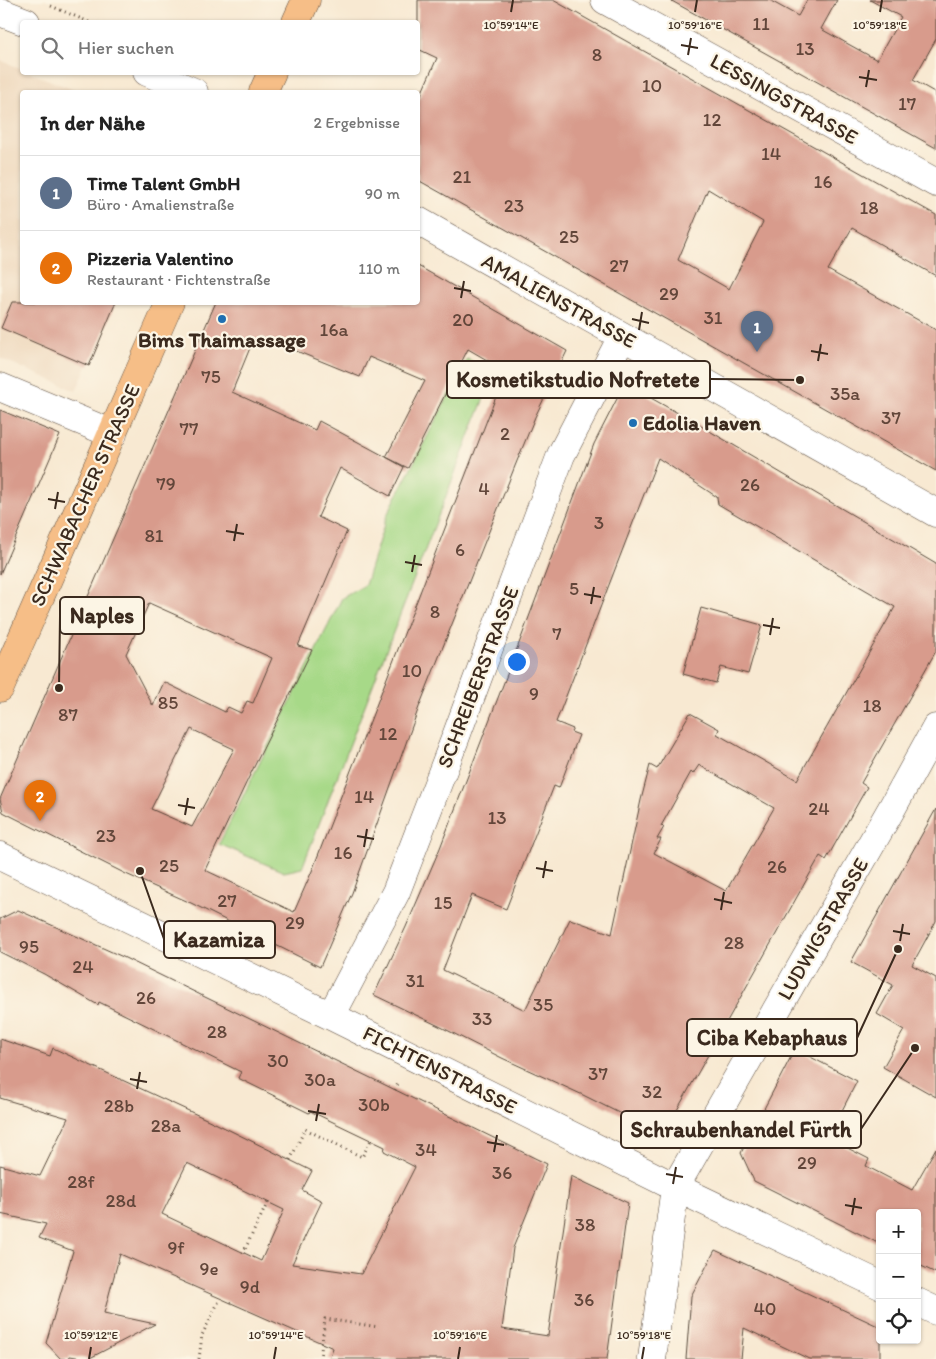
<!DOCTYPE html>
<html lang="de">
<meta charset="utf-8">
<style>
body{margin:0;font-family:Itim,sans-serif;background:#f6f6f6;color:#222}
.controls{position:absolute;right:15px;bottom:15px;display:grid;overflow:hidden;border-radius:5px;box-shadow:0 1px 4px #0004}
.controls button{width:45px;height:45px;display:grid;place-items:center;padding:0;border:0;border-bottom:1px solid #e0e0e0;background:#fff;color:#222;font:25px sans-serif}
.you{position:absolute;left:516px;top:661px;width:18px;height:18px;margin:-12px;border:4px solid #fff;border-radius:50%;background:#1a73e8;box-shadow:0 0 0 8px #1a73e833}
.badge{display:grid;place-items:center;width:32px;height:32px;border-radius:50%;background:#0f766e;color:#fff;font-size:16px;font-weight:700}
.pin{position:absolute;translate:-50% -41px;filter:drop-shadow(0 1px 2px #0008)}
.pin::after{content:'';position:absolute;top:26px;width:18px;height:15px;background:inherit;clip-path:polygon(0 0,100% 0,50% 100%)}
.list{margin:0;padding:0;list-style:none}
h2{display:flex;justify-content:space-between;align-items:center;height:65px;margin:0;padding:0 20px;font-size:21px}
h2 small{font-size:16px;font-weight:400;color:#767676}
.list li{display:grid;grid-template-columns:32px 1fr auto;gap:15px;align-items:center;box-sizing:border-box;height:75px;padding:0 20px;border-top:1px solid #e0e0e0}
.list b{display:block;font-size:19px;white-space:nowrap}
.list p{margin:0;font-size:16px;white-space:nowrap;color:#767676}
.list em{font-size:16px;font-style:normal;color:#767676}
.icon{flex:none;width:28px;height:28px;fill:none;stroke:currentColor;stroke-width:2;stroke-linecap:round;stroke-linejoin:round}
.map{position:relative;flex:none;width:936px;height:1359px;overflow:hidden}
.search{position:absolute;background:#fff;box-shadow:0 1px 4px #0004;left:20px;top:20px;width:400px;height:55px;display:flex;align-items:center;gap:12px;box-sizing:border-box;padding:0 18px;border-radius:5px;color:#767676;font-size:19px}
.panel{position:absolute;background:#fff;box-shadow:0 1px 4px #0004;left:20px;top:90px;width:400px;height:215px;border-radius:5px}
.map>svg:first-child{display:block}
.built{fill:#eed7bb}
.green{fill:#a7d988;stroke:#718253}
.building{fill:#d89b8c;fill-rule:evenodd}
.lines{fill:none;stroke-linecap:round;stroke-linejoin:round}
.minor-casing{stroke:#574739;stroke-width:29}
.major-casing{stroke:#574739;stroke-width:29}
.path{stroke:#574739;stroke-width:3;stroke-dasharray:1 4;stroke-linecap:butt}
.minor{stroke:#fff;stroke-width:28}
.major{stroke:#f6be87;stroke-width:28}
.ticks{fill:none;stroke:#3b2a1e;stroke-width:2}
.poi-dot{fill:#1f6fb2;stroke:#fcf5e5;stroke-width:2}
.labels{text-anchor:middle;stroke-width:4.5;stroke-linejoin:round;paint-order:stroke}
.number-label{font-size:19px;fill:#62463a}
.street-label{font-size:21px;fill:#3b2a1e;stroke:#fcf5e5}
.poi-label{font-size:21px;font-weight:bold;fill:#3b2a1e;stroke:#fcf5e5}
.ticks-label{font-size:12px;text-anchor:middle;fill:#3b2a1e;stroke:#fcf5e5;stroke-width:4.5;stroke-linejoin:round;paint-order:stroke}
.leader{fill:none;stroke:#3b2a1e;stroke-width:2}
.callout-dot{fill:#3b2a1e;stroke:#fcf5e5;stroke-width:2}
.callout{fill:#fcf5e5;stroke:#3b2a1e;stroke-width:2}
.callout-label{font-size:22px;text-anchor:middle;font-weight:bold;fill:#3b2a1e}
</style>
<div class="map">
<svg width="936" height="1359" viewBox="0 0 936 1359">
<rect width="100%" height="100%" fill="#fcf5e5"/>
<filter id="ink" filterUnits="userSpaceOnUse"><feTurbulence type="fractalNoise" baseFrequency=".02" numOctaves="2"/><feDisplacementMap in="SourceGraphic" scale="10" xChannelSelector="R" yChannelSelector="G"/><feConvolveMatrix kernelMatrix="1 2 1 2 8 2 1 2 1" color-interpolation-filters="sRGB"/></filter>
<filter id="wash" filterUnits="userSpaceOnUse"><feTurbulence type="fractalNoise" baseFrequency=".0096" numOctaves="4" result="noise"/><feDisplacementMap in="SourceGraphic" scale="20" xChannelSelector="R" yChannelSelector="G"/><feGaussianBlur stdDeviation="1.12" result="paint"/><feColorMatrix in="noise" values="0 0 0 0 0 0 0 0 0 0 0 0 0 0 0 0 0 1.4 0 .05"/><feComposite in="paint" operator="in"/></filter>
<g filter="url(#wash)">
<rect width="100%" height="100%" fill="#f8e9d2"/>
<path class="built" d="M0,60L22,69V72L31,73L79,92H22V302L115,303L76,391L0,358Z"/>
<path class="green" d="M467,359L494,372L302,868L284,872L219,844L342,598L365,585L387,515Z"/>
<g id="blocks">
<path class="building" d="M418,0H553L936,215V276L852,228L828,270L936,330V471L418,180V101L437,58L418,49ZM708,189L763,222L729,289L678,260Z
M670,0H769L798,16L807,0H837L821,29L877,60L901,17L870,0H936V39L913,80L936,93V148Z
M418,266L567,351L535,417L515,466L419,707L352,893L320,967L191,903L126,874L3,812L0,799L216,302H418ZM262,337L360,377L369,357L425,381L386,457L319,421L315,430L232,392L252,343L258,346ZM468,349L506,371L312,871L294,912L205,870L248,779L312,650L298,646L347,531L318,517L340,468L390,496L404,467L386,457L408,468ZM149,603L272,658L253,703L247,701L241,713L228,707L225,712L164,682L153,706L126,654ZM191,729L234,749L192,827L151,809Z
M12,302H116L89,366L1,328Z
M633,388L701,426L936,564V651L861,783L867,787L826,860L820,856L663,1135L583,1095L502,1058L439,1026L374,995L406,927L440,848L520,641L594,444L622,389ZM658,458L717,497L718,504L895,607L797,780L717,734L719,729L690,713L657,769L650,765L641,800L612,934L570,919L525,1010L443,970L472,895L506,909L554,786L559,788L579,735L571,732L573,729L556,722ZM699,765L774,808L726,891L654,853L661,839H657L664,827L661,826L691,772L693,774Z
M0,410L60,435L0,574Z
M701,608L762,625L748,674L721,667L716,683L683,674Z
M936,809V921L912,965L936,978V1097L883,1067L904,1030L877,1014L893,985L851,962Z
M18,910L123,957L547,1164L513,1248L502,1329L548,1336L571,1176L628,1203L607,1359H329L333,1348L120,1254L104,1313L155,1324L88,1359L70,1356L69,1359H61L46,1343L73,1251L39,1238L46,1224L0,1214V1165L40,1176L68,1118L0,1098V1039L50,1056L53,1048L217,1124L312,1171L302,1190L322,1201L292,1264L361,1274L415,1167L384,1151L385,1147L310,1111L309,1113L238,1078L241,1072L99,1002L98,1005L44,974L0,952V919ZM187,1163L284,1210L261,1261L162,1214Z
M795,1049L857,1081L828,1138L869,1159L866,1166L912,1190L936,1148V1273L917,1264V1213H880V1244L754,1181L741,1153Z
M715,1250L880,1327V1359H809L744,1328L741,1359H686L691,1296Z"/>
</g>
</g>
<g filter="url(#ink)">
<use href="#blocks" fill-opacity="0" stroke="#574739" stroke-width="1"/>
<g class="lines">
<g class="minor-casing">
<path id="minor" d="M605,0L936,183
M0,12L26,22
M147,72L194,92
M418,221L936,513
M0,387L113,434
M0,856L331,1016L675,1187L880,1285
M331,1016L396,892L455,739L561,455L622,337
M917,1302L936,1311
M652,1359L675,1187L892,808L936,728"/>
</g>
<g class="major-casing">
<path id="major" d="M296,22L306,0
M263,92L272,72
M0,688L170,302"/>
</g>
<path class="path" d="M51,6L89,22
M395,1090L399,1081
M290,1160L305,1129L362,1157L371,1140
M243,1253L268,1202
M199,1359L202,1335L220,1299
M320,1359L325,1319L379,1327"/>
<use href="#minor" class="minor"/>
<use href="#major" class="major"/>
</g>
</g>
<path class="ticks" d="M511,12L513,0M695,12L697,0M880,12L882,0M681,45L698,48M688,55L691,38M859,77L877,80M866,87L869,70M454,288L471,291M461,298L464,281M632,319L649,323M639,330L642,312M811,351L828,354M818,361L821,344M48,499L65,502M55,509L58,492M226,531L244,534M234,541L237,524M405,562L422,565M412,572L415,555M584,594L601,597M591,604L594,587M763,625L780,628M770,635L773,618M178,805L195,808M185,815L188,798M357,836L374,839M364,847L367,829M536,868L553,871M543,878L546,861M714,899L732,903M721,910L724,892M893,931L910,934M900,941L903,924M130,1079L147,1082M137,1089L140,1072M308,1111L326,1114M316,1121L319,1104M487,1142L504,1145M494,1152L497,1135M666,1174L683,1177M673,1184L676,1167M845,1205L862,1208M852,1215L855,1198M89,1359L91,1347M274,1359L276,1347M458,1359L460,1347M642,1359L644,1347"/>
<g class="poi-dot">
<circle cx="222" cy="319" r="5"/>
<circle cx="633" cy="423" r="5"/>
</g>
<g class="labels">
<g class="number-label">
<text x="761" y="30">11</text>
<text x="805" y="55">13</text>
<text x="597" y="61">8</text>
<text x="652" y="92">10</text>
<text x="907" y="110">17</text>
<text x="712" y="126">12</text>
<text x="771" y="160">14</text>
<text x="462" y="183">21</text>
<text x="823" y="188">16</text>
<text x="514" y="212">23</text>
<text x="869" y="214">18</text>
<text x="569" y="243">25</text>
<text x="619" y="272">27</text>
<text x="669" y="300">29</text>
<text x="713" y="324">31</text>
<text x="463" y="326">20</text>
<text x="334" y="336">16a</text>
<text x="211" y="383">75</text>
<text x="845" y="400">35a</text>
<text x="891" y="424">37</text>
<text x="189" y="435">77</text>
<text x="505" y="440">2</text>
<text x="166" y="490">79</text>
<text x="750" y="491">26</text>
<text x="484" y="495">4</text>
<text x="599" y="529">3</text>
<text x="154" y="542">81</text>
<text x="460" y="556">6</text>
<text x="574" y="595">5</text>
<text x="435" y="618">8</text>
<text x="557" y="640">7</text>
<text x="412" y="677">10</text>
<text x="534" y="700">9</text>
<text x="168" y="709">85</text>
<text x="872" y="712">18</text>
<text x="68" y="721">87</text>
<text x="388" y="740">12</text>
<text x="364" y="803">14</text>
<text x="819" y="815">24</text>
<text x="497" y="824">13</text>
<text x="106" y="842">23</text>
<text x="343" y="859">16</text>
<text x="169" y="872">25</text>
<text x="777" y="873">26</text>
<text x="227" y="907">27</text>
<text x="443" y="909">15</text>
<text x="295" y="929">29</text>
<text x="734" y="949">28</text>
<text x="29" y="953">95</text>
<text x="83" y="973">24</text>
<text x="415" y="987">31</text>
<text x="146" y="1004">26</text>
<text x="543" y="1011">35</text>
<text x="482" y="1025">33</text>
<text x="217" y="1038">28</text>
<text x="278" y="1067">30</text>
<text x="598" y="1080">37</text>
<text x="320" y="1086">30a</text>
<text x="652" y="1098">32</text>
<text x="374" y="1111">30b</text>
<text x="119" y="1112">28b</text>
<text x="166" y="1132">28a</text>
<text x="426" y="1156">34</text>
<text x="807" y="1169">29</text>
<text x="502" y="1179">36</text>
<text x="81" y="1188">28f</text>
<text x="121" y="1207">28d</text>
<text x="585" y="1231">38</text>
<text x="176" y="1254">9f</text>
<text x="209" y="1275">9e</text>
<text x="250" y="1293">9d</text>
<text x="584" y="1306">36</text>
<text x="765" y="1315">40</text>
</g>
<g class="street-label">
<text transform="translate(784 99) rotate(29)" y="7">LESSINGSTRASSE</text>
<text transform="translate(559 301) rotate(29)" y="7">AMALIENSTRASSE</text>
<text transform="translate(85 495) rotate(-66)" y="7">SCHWABACHER STRASSE</text>
<text transform="translate(478 677) rotate(-69)" y="7">SCHREIBERSTRASSE</text>
<text transform="translate(823 929) rotate(-60)" y="7">LUDWIGSTRASSE</text>
<text transform="translate(440 1070) rotate(27)" y="7">FICHTENSTRASSE</text>
</g>
<g class="poi-label">
<text x="222" y="347">Bims Thaimassage</text>
<text x="643" y="430" text-anchor="start">Edolia Haven</text>
</g>
</g>
<g class="ticks-label">
<text x="511" y="29">10°59'14"E</text>
<text x="695" y="29">10°59'16"E</text>
<text x="880" y="29">10°59'18"E</text>
<text x="91" y="1339">10°59'12"E</text>
<text x="276" y="1339">10°59'14"E</text>
<text x="460" y="1339">10°59'16"E</text>
<text x="644" y="1339">10°59'18"E</text>
</g>
<path class="leader" d="M800 380L710 379M59 688L60 616M140 871L164 939M898 949L857 1038M915 1048L861 1129"/>
<g class="callout-dot">
<circle cx="800" cy="380" r="5"/>
<circle cx="59" cy="688" r="5"/>
<circle cx="140" cy="871" r="5"/>
<circle cx="898" cy="949" r="5"/>
<circle cx="915" cy="1048" r="5"/>
</g>
<g class="callout">
<rect x="447" y="361" width="263" height="37" rx="5"/>
<rect x="60" y="597" width="84" height="37" rx="5"/>
<rect x="164" y="921" width="111" height="37" rx="5"/>
<rect x="687" y="1019" width="170" height="37" rx="5"/>
<rect x="621" y="1111" width="240" height="37" rx="5"/>
</g>
<g class="callout-label">
<text x="578" y="387">Kosmetikstudio Nofretete</text>
<text x="102" y="623">Naples</text>
<text x="219" y="947">Kazamiza</text>
<text x="772" y="1045">Ciba Kebaphaus</text>
<text x="741" y="1137">Schraubenhandel Fürth</text>
</g>
</svg>
<div class="controls">
<button>+</button>
<button>−</button>
<button><svg class="icon" aria-label="locate" viewBox="0 0 24 24"><circle cx="12" cy="12" r="6"/><path d="M12 2v4M12 18v4M2 12h4M18 12h4"/></svg></button>
</div>
<div class="you"></div>
<div class="pin badge" style="left:757px;top:352px;background:#5c6f8a">1</div>
<div class="pin badge" style="left:40px;top:821px;background:#e8710a">2</div>
<div class="search"><svg class="icon" aria-label="search" viewBox="0 0 24 24"><circle cx="10" cy="10" r="6"/><path d="M15 15l6 6"/></svg>Hier suchen</div>
<section class="panel">
<h2>In der Nähe<small>2 Ergebnisse</small></h2>
<ul class="list">
<li><span class="badge" style="background:#5c6f8a">1</span><div><b>Time Talent GmbH</b><p>Büro · Amalienstraße</p></div><em>90 m</em></li>
<li><span class="badge" style="background:#e8710a">2</span><div><b>Pizzeria Valentino</b><p>Restaurant · Fichtenstraße</p></div><em>110 m</em></li>
</ul>
</section>
</div>
